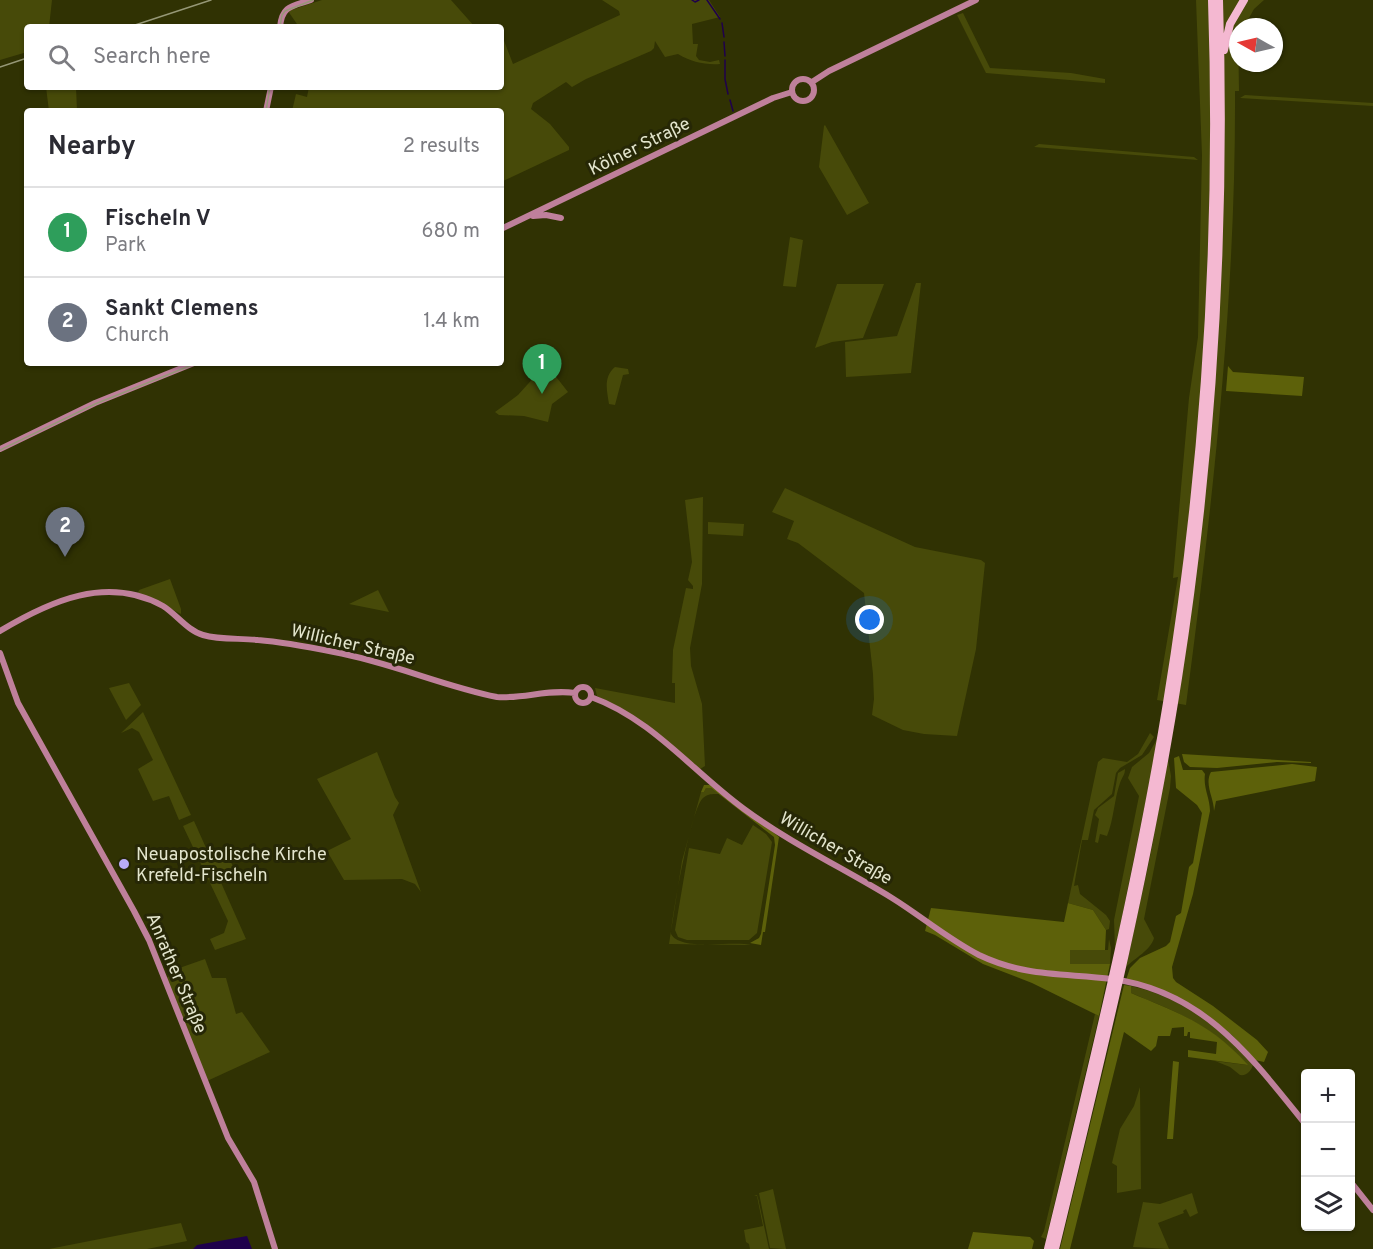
<!DOCTYPE html>
<meta charset="utf-8">
<style>
body{margin:0;font-family:Overpass,sans-serif;background:#f7f7f7;color:#2b2b33}
.controls{position:absolute;right:18px;bottom:18px;display:grid;overflow:hidden;border-radius:6px;box-shadow:0 2px 4px #0004}
.controls button{width:54px;height:54px;display:grid;place-items:center;padding:0;border:0;border-bottom:2px solid #e1e1e2;background:#fff;color:#2b2b33;font:30px sans-serif}
.compass{position:absolute;left:1229px;top:18px;width:54px;height:54px;border-radius:50%;background:#fff;box-shadow:0 2px 4px #0004;rotate:278deg}
.you{position:absolute;left:870px;top:620px;width:21px;height:21px;margin:-15px;border:4px solid #fff;border-radius:50%;background:#1a73e8;box-shadow:0 0 0 9px #1a73e833}
.badge{display:grid;place-items:center;width:39px;height:39px;border-radius:50%;background:#6b658b;color:#fff;font-size:20px;font-weight:700}
.pin{position:absolute;translate:-50% -50px;filter:drop-shadow(0 2px 3px #0008)}
.pin::after{content:'';position:absolute;top:32px;width:21px;height:18px;background:inherit;clip-path:polygon(0 0,100% 0,50% 100%)}
.list{margin:0;padding:0;list-style:none}
h2{display:flex;justify-content:space-between;align-items:center;height:78px;margin:0;padding:0 24px;font-size:26px}
h2 small{font-size:20px;font-weight:400;color:#7c7c81}
.list li{display:grid;grid-template-columns:39px 1fr auto;gap:18px;align-items:center;box-sizing:border-box;height:90px;padding:0 24px;border-top:2px solid #e1e1e2}
.list b{display:block;font-size:22px;white-space:nowrap}
.list p{margin:0;font-size:20px;white-space:nowrap;color:#7c7c81}
.list em{font-size:20px;font-style:normal;color:#7c7c81}
.icon{flex:none;width:33px;height:33px;fill:none;stroke:currentColor;stroke-width:2;stroke-linecap:round;stroke-linejoin:round}
.map{position:relative;flex:none;width:1373px;height:1249px;overflow:hidden}
.search{position:absolute;background:#fff;box-shadow:0 2px 4px #0004;left:24px;top:24px;width:480px;height:66px;display:flex;align-items:center;gap:15px;box-sizing:border-box;padding:0 21px;border-radius:6px;color:#7c7c81;font-size:22px}
.panel{position:absolute;background:#fff;box-shadow:0 2px 4px #0004;left:24px;top:108px;width:480px;height:258px;border-radius:6px}
.map>svg:first-child{display:block}
.green{fill:#474a09}
.forest{fill:#5d610a}
.water{fill:#1f004c}
.lines{fill:none;stroke-linecap:round;stroke-linejoin:round}
.stream{stroke:#1f004c;stroke-width:1.5}
.secondary{stroke:#bf809b;stroke-width:6}
.highway{stroke:#f4b8d1;stroke-width:8}
.tram{stroke:#969877;stroke-width:1.5}
.poi-dot{fill:#b9abf7;stroke:#262706;stroke-width:2}
.labels{text-anchor:middle;stroke-width:6;stroke-linejoin:round;paint-order:stroke}
.street-label{font-size:18px;fill:#e3e5cd;stroke:#262706}
.poi-label{font-size:18px;fill:#e3e5cd;stroke:#262706;text-anchor:start}
</style>
<div class="map">
<svg width="1373" height="1249" viewBox="0 0 1373 1249">
<rect width="100%" height="100%" fill="#303203"/>
<path class="green" d="M0,0H52L49,27H27V52L0,60Z
M322,0H451L475,27H299L288,11Z
M602,0H709L720,17L692,24L693,44H698L696,56L699,60L710,62L719,60L720,64C705,65 691,62 678,54L665,57L655,41L654,48L651,51L586,79L572,87L566,82L533,103L531,109L550,124L569,147V150L501,182V111H292L296,94L307,97L309,87H501V33L513,64L620,15L619,11Z
M1196,0H1264L1254,9L1244,27H1238L1239,91H1235C1236,297 1213,501 1186,705L1157,700L1178,577L1173,578L1189,398L1198,337L1202,155Z
M963,13L990,68L1071,73L1105,79V83L986,73L957,15Z
M46,87H76L77,111H49Z
M1245,95L1373,103V106L1240,98Z
M825,125L869,203L847,215L819,167L824,126Z
M1039,144L1194,157L1198,160L1034,147Z
M790,237L803,240L796,287L783,286Z
M916,283H921L911,373L846,377L845,342L897,336Z
M837,284H884L863,338L832,342L815,348Z
M546,364L568,392L552,404L548,422L524,416L499,415L495,412L518,395Z
M615,367L628,369L629,374L623,375L615,405L609,404C607,391 603,377 615,367Z
M785,488L915,547L981,560L985,563L976,649L957,736L924,734L903,730L872,715L874,699L873,674L864,593L798,543L787,539L794,521L772,512Z
M703,497L702,584L690,648L691,666L702,704L705,766L700,769L616,706L597,696L595,688L675,703V683H672L673,650L686,588L693,589V586L688,580L692,562L685,500Z
M708,522L744,524L743,536L708,534Z
M170,579L181,609V614L138,593L139,590Z
M378,590L389,612L349,604Z
M129,683L141,705L126,720L109,688Z
M143,712L191,815L179,820L169,796L153,801L138,769L153,760L139,732L132,728L121,733Z
M1150,733L1154,737L1142,755L1120,768L1116,773L1112,794L1094,810L1088,840H1082L1074,886L1078,885L1080,894L1106,915L1110,921L1109,929L1106,930L1093,910L1068,903L1098,762L1103,758L1127,762L1138,754Z
M1157,739L1158,741L1115,951L1114,920L1139,796L1128,778L1132,767L1149,753Z
M377,752L395,797L399,803L393,815L421,892L415,884L402,879L344,880L327,851L351,839L317,779Z
M1168,759L1171,776L1170,788L1144,919L1154,938C1151,950 1135,958 1126,967L1150,857Z
M1125,769C1125,775 1122,777 1120,783C1114,800 1114,819 1107,836L1100,834L1098,843L1095,842L1099,819L1095,815L1098,808L1114,796L1118,773Z
M706,788H711L719,794C715,794 708,793 703,798C691,808 672,915 671,934C681,952 733,940 751,945L669,944L682,861L701,792H704Z
M194,821L211,859L226,853L235,870L219,878L246,939L215,950L210,939L224,933L228,921L183,826Z
M753,825L766,834L772,842L757,933L749,940H687L678,937L675,930L689,848L720,854L727,838L742,845Z
M1109,939L1111,948L1110,964H1069L1070,950H1108Z
M205,959L212,978H226L236,1014L242,1012L270,1052L207,1081L166,978L170,976L168,972Z
M1131,986C1181,997 1220,1028 1253,1065C1251,1071 1247,1076 1240,1075L1230,1067L1215,1061L1247,1065C1212,1025 1179,1013 1131,993Z
M1095,1014L1099,1016L1046,1239L1041,1237L1044,1231Z
M1140,1087L1141,1189L1117,1193V1166L1112,1163L1120,1129L1134,1106Z
M773,1189L786,1249H784L770,1248L759,1193Z
M1192,1193L1198,1213L1190,1217L1186,1209L1183,1211L1184,1213L1158,1223L1169,1249L1133,1247L1143,1202L1160,1204Z
M754,1195H757L758,1198L769,1249H750L749,1244L746,1242L744,1230L763,1226L757,1196Z
M181,1223L187,1241L147,1249H49Z"/>
<path class="forest" d="M1228,366L1233,372L1304,377L1302,396L1226,391Z
M1182,754L1311,762V763L1277,762L1217,768L1190,767L1184,762Z
M1179,756L1183,770H1202L1205,774C1203,788 1210,798 1210,811L1193,894L1172,967L1173,978L1176,982L1213,1006L1257,1040L1268,1052L1264,1062L1255,1060L1232,1035L1198,1009L1126,980L1130,968L1140,958L1166,946L1170,942L1176,916L1181,913L1189,867L1193,863L1202,813L1197,805L1176,788L1174,758Z
M1292,764L1317,767L1315,781L1216,801L1214,811C1214,798 1204,784 1211,772Z
M704,785H712L779,837L765,932H763L761,945L750,943L759,938L761,934L775,845L774,837L711,788H706L704,792H701Z
M1068,903L1093,910L1106,930L1105,950H1070V964H1110L1099,1016L1032,983L983,964L935,935L925,931L931,908L1064,922Z
M1124,985L1131,986V993C1181,1014 1211,1024 1248,1065L1188,1057V1050L1216,1054L1217,1042L1190,1038V1032H1188L1187,1036H1184V1027L1172,1028L1170,1036H1158L1156,1046L1151,1051L1124,1032L1070,1249H1060Z
M1173,1061L1179,1062L1173,1139H1167Z
M973,1232L1030,1237L1034,1241L1032,1249H968Z"/>
<path class="water" d="M247,1236L252,1249H193L197,1245Z"/>
<g class="lines">
<path class="stream" d="M692,0L695,2L699,0
M707,0L720,19
M722,23L724,37
M724,42L725,56
M725,60V79L728,94
M730,100L733,111"/>
<path class="secondary" d="M280,27C282,5 293,6 311,0
M792 90a11 11 0 1 1 22 0a11 11 0 1 1-22 0Z
M812,82L829,71L976,0
M266,111L271,87
M533,216L546,215L561,218
M501,229L773,98L792,92
M0,449L95,403L194,363
M0,631C50,601 107,575 163,606C176,614 188,631 203,635C220,640 240,638 258,640C283,642 309,647 334,652C390,662 442,686 497,697C523,699 548,689 575,693
M0,653L18,703L134,911L149,940L228,1138L254,1182L275,1249
M575 695a8 8 0 1 1 16 0a8 8 0 1 1-16 0Z
M591,697C652,719 692,771 744,809C790,843 843,868 892,898C921,916 948,939 979,955C1025,977 1064,973 1112,979C1204,991 1252,1058 1306,1125
M1350,1181L1373,1210"/>
<path class="highway" d="M1224,50L1230,24L1244,0
M1048,1249C1092,1068 1137,887 1167,703C1205,471 1220,235 1212,0
M1055,1249C1101,1060 1148,870 1178,678C1213,454 1226,227 1219,0"/>
<path class="tram" d="M129,27L211,0
M280,27L282,15L285,11L313,0
M0,67L27,58
M266,111L270,87
M0,450L95,404L197,363"/>
</g>
<circle class="poi-dot" cx="124" cy="864" r="6"/>
<g class="labels">
<g class="street-label">
<text transform="translate(639 146) rotate(-26)" y="6">Kölner Straße</text>
<text transform="translate(353 644) rotate(13)" y="6">Willicher Straße</text>
<text transform="translate(836 848) rotate(30)" y="6">Willicher Straße</text>
<text transform="translate(177 973) rotate(67)" y="6">Anrather Straße</text>
</g>
<g class="poi-label">
<text x="136" y="860">Neuapostolische Kirche<tspan x="136" dy="21">Krefeld-Fischeln</tspan></text>
</g>
</g>
</svg>
<div class="controls">
<button>+</button>
<button>−</button>
<button><svg class="icon" aria-label="layers" viewBox="0 0 24 24"><path d="M12 4l9 5-9 5-9-5zM3 14l9 5 9-5"/></svg></button>
</div>
<svg class="compass" viewBox="-18 -18 36 36"><path d="M0-13l5 13h-10z" fill="#e53935"/><path d="M0 13l5-13h-10z" fill="#7c7c81"/></svg>
<div class="you"></div>
<div class="pin badge" style="left:542px;top:394px;background:#2e9e5b">1</div>
<div class="pin badge" style="left:65px;top:557px;background:#6b7280">2</div>
<div class="search"><svg class="icon" aria-label="search" viewBox="0 0 24 24"><circle cx="10" cy="10" r="6"/><path d="M15 15l6 6"/></svg>Search here</div>
<section class="panel">
<h2>Nearby<small>2 results</small></h2>
<ul class="list">
<li><span class="badge" style="background:#2e9e5b">1</span><div><b>Fischeln V</b><p>Park</p></div><em>680 m</em></li>
<li><span class="badge" style="background:#6b7280">2</span><div><b>Sankt Clemens</b><p>Church</p></div><em>1.4 km</em></li>
</ul>
</section>
</div>
